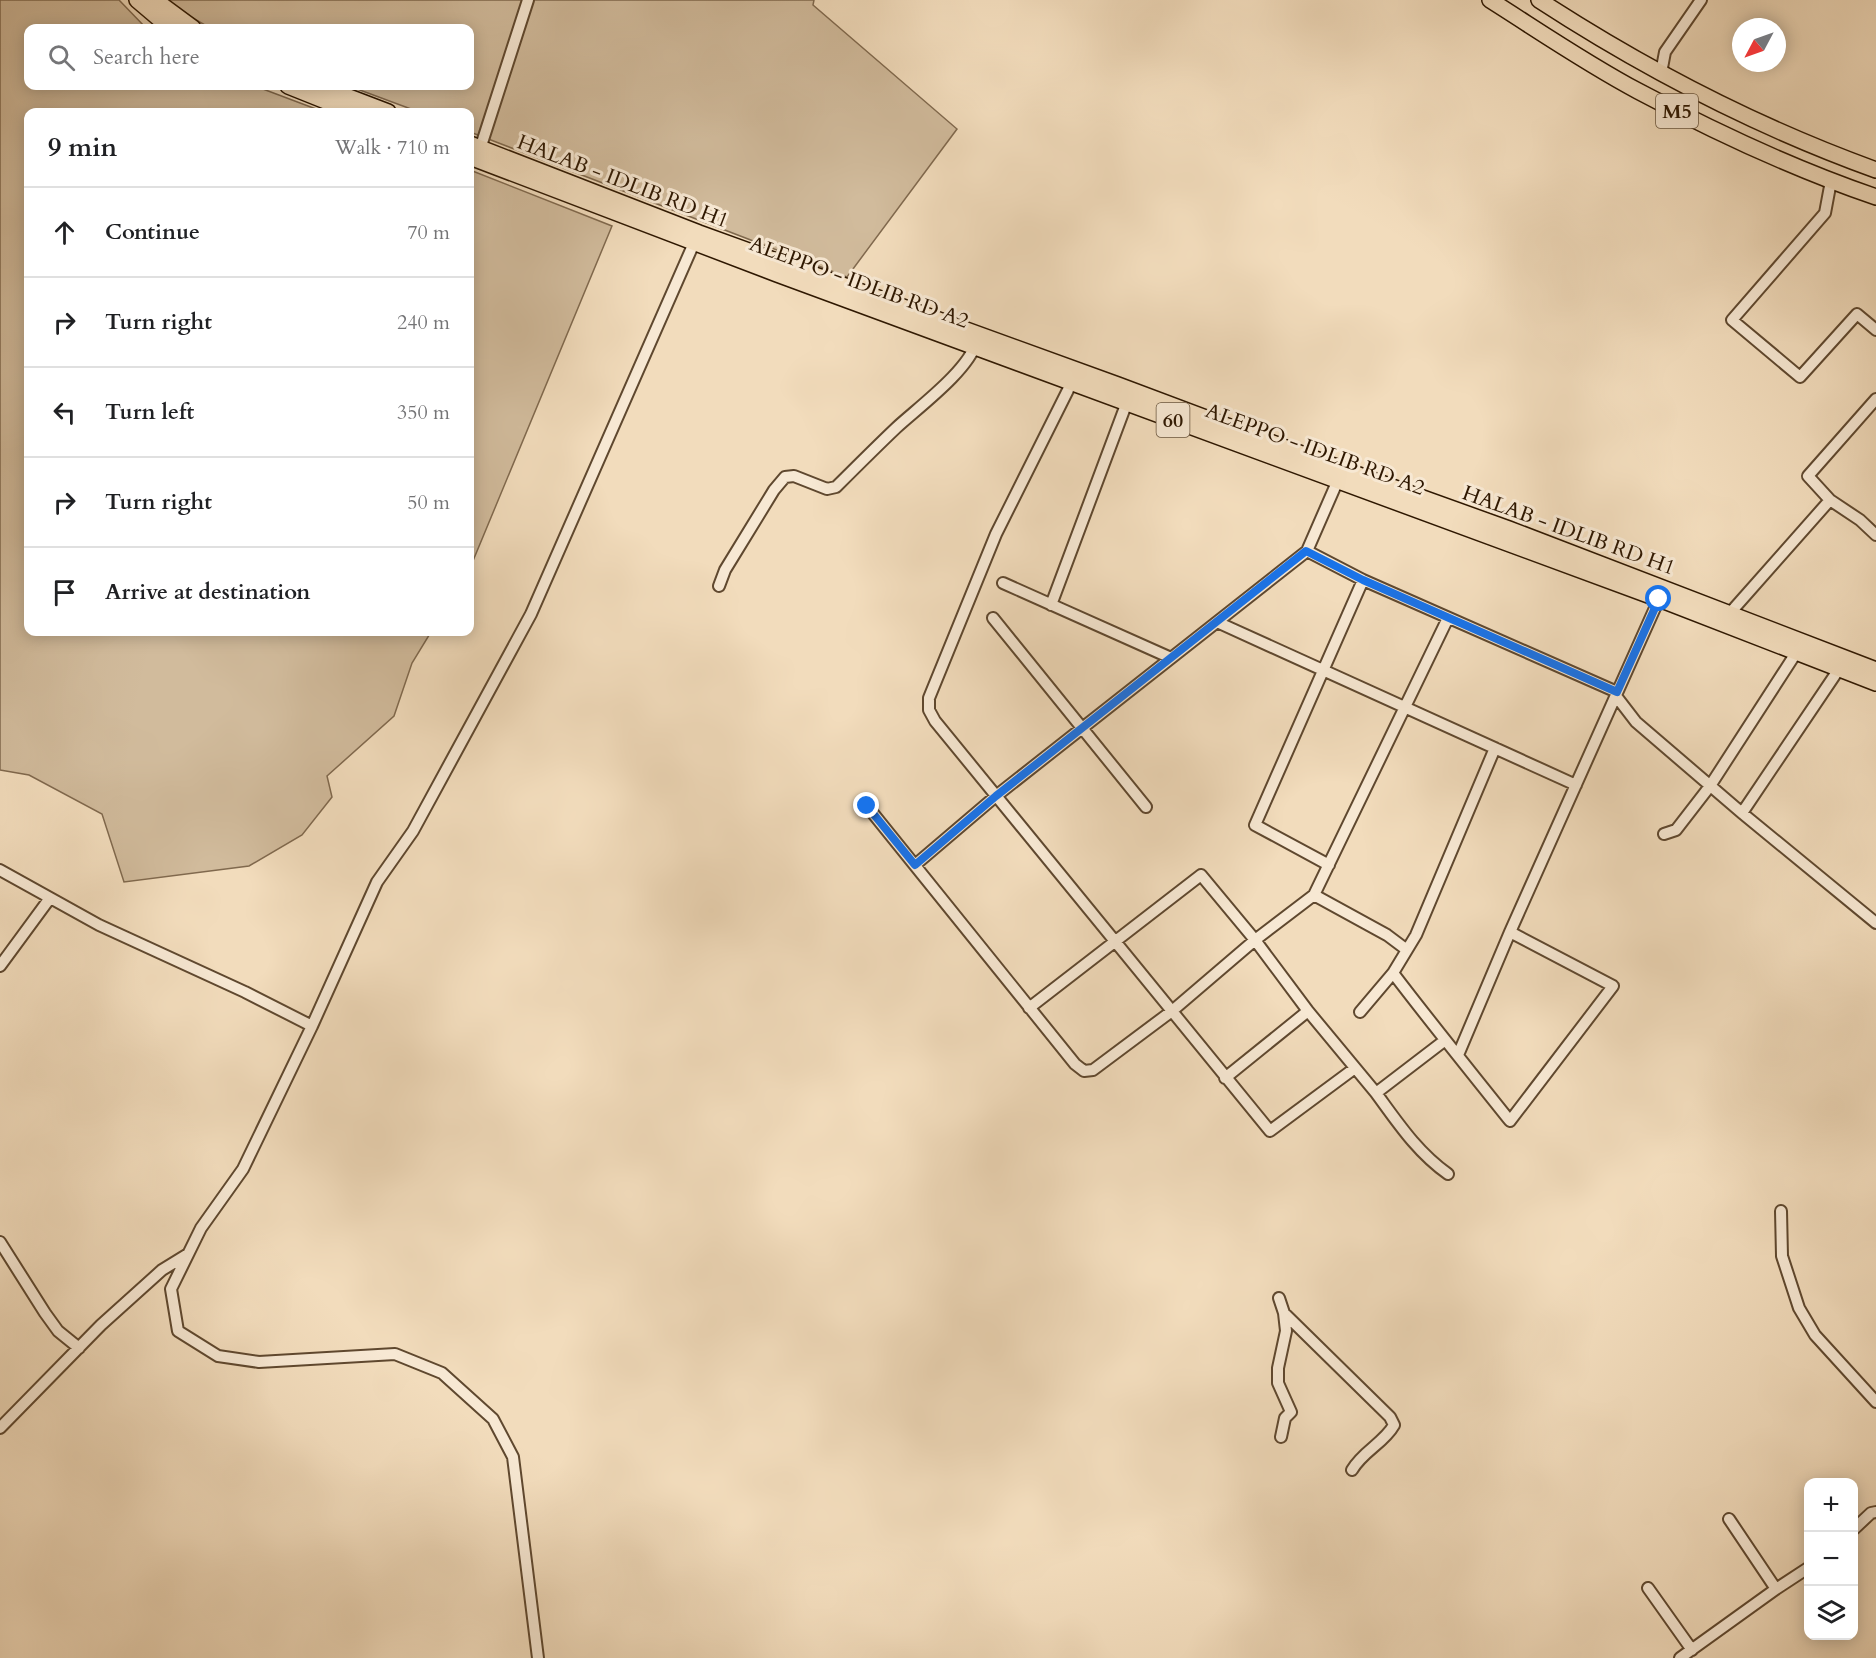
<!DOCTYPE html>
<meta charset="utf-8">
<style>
body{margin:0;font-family:Cardo,serif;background:#f6f6f6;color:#202124}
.controls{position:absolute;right:18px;bottom:18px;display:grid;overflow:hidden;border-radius:12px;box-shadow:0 3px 15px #0003}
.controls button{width:54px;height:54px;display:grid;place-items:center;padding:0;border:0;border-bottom:2px solid #e0e0e0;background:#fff;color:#202124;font:30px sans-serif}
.compass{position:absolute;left:1732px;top:18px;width:54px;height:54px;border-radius:50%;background:#fff;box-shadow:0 3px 15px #0003;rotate:229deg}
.stop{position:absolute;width:18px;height:18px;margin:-14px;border:4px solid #1a73e8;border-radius:50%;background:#fff}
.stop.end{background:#1a73e8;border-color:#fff;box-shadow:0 2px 6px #0008}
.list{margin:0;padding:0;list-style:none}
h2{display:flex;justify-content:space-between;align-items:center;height:78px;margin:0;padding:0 24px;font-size:26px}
h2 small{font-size:20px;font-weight:400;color:#757577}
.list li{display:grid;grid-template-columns:39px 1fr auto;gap:18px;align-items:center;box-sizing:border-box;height:90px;padding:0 24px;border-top:2px solid #e0e0e0}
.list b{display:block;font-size:22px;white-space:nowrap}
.list em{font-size:20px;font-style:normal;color:#757577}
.icon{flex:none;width:33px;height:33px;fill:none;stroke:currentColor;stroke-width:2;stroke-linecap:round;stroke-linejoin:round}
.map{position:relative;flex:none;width:1876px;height:1658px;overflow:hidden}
.search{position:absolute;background:#fff;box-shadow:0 3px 15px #0003;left:24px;top:24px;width:450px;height:66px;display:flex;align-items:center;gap:15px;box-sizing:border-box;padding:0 21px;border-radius:12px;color:#757577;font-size:22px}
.panel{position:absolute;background:#fff;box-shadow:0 3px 15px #0003;left:24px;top:108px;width:450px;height:528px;border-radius:12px}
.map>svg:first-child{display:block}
.green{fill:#d1bb9c;stroke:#80694e;stroke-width:1.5}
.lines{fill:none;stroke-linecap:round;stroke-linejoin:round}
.minor-casing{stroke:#5f482f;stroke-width:14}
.highway-casing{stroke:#2e1700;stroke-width:18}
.minor{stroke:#f7e8d3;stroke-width:10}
.highway{stroke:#f2dcbc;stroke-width:15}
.route{stroke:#1a73e8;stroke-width:8}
.labels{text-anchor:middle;stroke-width:6;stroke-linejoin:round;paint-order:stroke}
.shield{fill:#f7e8d3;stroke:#6a563f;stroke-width:1.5}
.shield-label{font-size:20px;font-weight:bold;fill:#2e1700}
.street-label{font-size:21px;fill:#2e1700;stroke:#f7e8d3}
</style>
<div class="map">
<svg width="1876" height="1658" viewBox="0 0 1876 1658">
<rect width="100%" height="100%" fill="#f2dcbc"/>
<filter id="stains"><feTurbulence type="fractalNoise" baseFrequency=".00333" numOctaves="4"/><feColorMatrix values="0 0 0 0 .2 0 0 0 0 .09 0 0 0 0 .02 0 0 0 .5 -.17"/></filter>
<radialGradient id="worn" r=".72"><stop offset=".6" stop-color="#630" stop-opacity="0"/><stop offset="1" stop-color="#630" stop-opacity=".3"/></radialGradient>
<path class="green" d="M0,0H119L146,28H28V86H255L324,112H28V632H431L412,663L394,716L327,776L332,797L302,835L249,866L124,882L102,814L29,775L0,770Z
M166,0H814L813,5L957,129L847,277L470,132V112H419L349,86H470V28H210L172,6Z
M470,170L612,226L470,568Z"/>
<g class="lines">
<g class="minor-casing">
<path id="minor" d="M1661,73L1665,52L1701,0
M480,149L528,0
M1831,181L1825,213L1732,320L1800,377L1857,314L1876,330
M1068,390L996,534L929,698V710L935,721L1270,1131L1355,1068
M1830,500L1860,520L1876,535
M1307,551L1363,580L1617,692
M1003,583L1171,658
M719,586L725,570L774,490L785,477L794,476L827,489L836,487C856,467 876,447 896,428C920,406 968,371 977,341
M1051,605L1124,410
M1730,613L1830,500L1808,476L1876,399
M993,618L1146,807
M1217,622L1576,785
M1616,696L1636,722L1742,813L1876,923
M867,806L1075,1064L1084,1071L1093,1070L1172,1011L1255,940L1314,895L1448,618
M1742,813L1839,669
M1664,834L1676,830L1710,786L1796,653
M915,865L996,796L1307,551L1338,480
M1329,865L1255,825L1363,580
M0,870L99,925L245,992L312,1026
M1314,895L1387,935L1407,950
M0,966L50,898
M1393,973C1431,1023 1471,1072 1510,1121L1613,986L1510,932
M1029,1008L1201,875L1255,940L1308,1011L1376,1093L1444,1041
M1360,1012L1393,973L1416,935L1495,748
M1458,1055L1510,932L1659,599
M1225,1078L1308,1011
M1376,1093C1398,1123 1417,1152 1448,1174
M1781,1211L1782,1256L1799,1308L1815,1335L1876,1402
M0,1242L45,1313L58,1331L79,1348
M1279,1298L1284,1313L1286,1331L1278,1368V1383L1291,1412L1285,1418L1281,1437
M1284,1313L1390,1417L1394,1425C1384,1443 1363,1451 1352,1470
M0,1428L101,1325L162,1270L188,1254
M1729,1519L1776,1589L1808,1568
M1854,1529L1871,1513L1876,1512
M1648,1588L1692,1650
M538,1658L513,1457L493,1419L442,1373L395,1354L259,1362L218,1356L178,1331L171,1289L201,1228L243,1169L312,1026L377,882L413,831L531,614L694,243
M1680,1658L1776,1589"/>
</g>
<g class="highway-casing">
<path id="highway" d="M137,0L170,28
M155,0L193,28
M1490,0C1539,31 1587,64 1638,91C1715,132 1794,169 1876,197
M1539,0C1645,69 1757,127 1876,170
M288,86L353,112
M320,86L388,112
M470,144L699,233L1118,385L1342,469L1509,529L1876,670
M470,157L777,274L1659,599L1876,683"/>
</g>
<use href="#minor" class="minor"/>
<use href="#highway" class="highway"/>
</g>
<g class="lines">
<path class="route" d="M867,806L915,865L996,796L1306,551L1363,580L1617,692L1659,599"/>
</g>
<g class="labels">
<g class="shield">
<rect x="1656" y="94" width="42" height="34" rx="4.5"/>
<rect x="1156.5" y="403" width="33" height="34" rx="4.5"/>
</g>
<g class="shield-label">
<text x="1677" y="118">M5</text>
<text x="1173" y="427">60</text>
</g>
<g class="street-label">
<text transform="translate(623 181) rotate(21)" y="7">HALAB - IDLIB RD H1</text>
<text transform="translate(859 282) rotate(20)" y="7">ALEPPO - IDLIB RD A2</text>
<text transform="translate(1315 449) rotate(20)" y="7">ALEPPO - IDLIB RD A2</text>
<text transform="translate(1569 530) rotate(20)" y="7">HALAB - IDLIB RD H1</text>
</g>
</g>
<rect width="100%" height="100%" filter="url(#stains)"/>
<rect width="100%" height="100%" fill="url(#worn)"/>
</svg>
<div class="controls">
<button>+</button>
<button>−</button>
<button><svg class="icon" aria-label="layers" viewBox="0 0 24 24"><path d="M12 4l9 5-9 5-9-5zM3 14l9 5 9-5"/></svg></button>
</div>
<svg class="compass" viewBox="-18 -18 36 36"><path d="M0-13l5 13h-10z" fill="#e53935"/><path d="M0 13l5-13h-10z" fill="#757577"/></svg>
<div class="stop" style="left:1659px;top:599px"></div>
<div class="stop end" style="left:867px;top:806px"></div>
<div class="search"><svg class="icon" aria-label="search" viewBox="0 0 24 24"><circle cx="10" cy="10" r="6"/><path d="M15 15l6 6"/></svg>Search here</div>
<section class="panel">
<h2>9 min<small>Walk · 710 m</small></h2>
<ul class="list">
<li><svg class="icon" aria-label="ahead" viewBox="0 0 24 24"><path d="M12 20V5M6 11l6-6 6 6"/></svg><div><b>Continue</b></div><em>70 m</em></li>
<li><svg class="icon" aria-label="right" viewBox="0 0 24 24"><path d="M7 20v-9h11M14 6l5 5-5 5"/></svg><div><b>Turn right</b></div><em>240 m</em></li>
<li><svg class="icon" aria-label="left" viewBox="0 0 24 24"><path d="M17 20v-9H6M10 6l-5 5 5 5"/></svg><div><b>Turn left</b></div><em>350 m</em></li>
<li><svg class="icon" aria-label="right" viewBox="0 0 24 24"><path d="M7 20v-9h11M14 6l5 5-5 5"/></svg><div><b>Turn right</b></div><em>50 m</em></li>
<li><svg class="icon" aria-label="arrive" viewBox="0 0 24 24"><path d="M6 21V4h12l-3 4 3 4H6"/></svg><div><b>Arrive at destination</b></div></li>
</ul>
</section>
</div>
